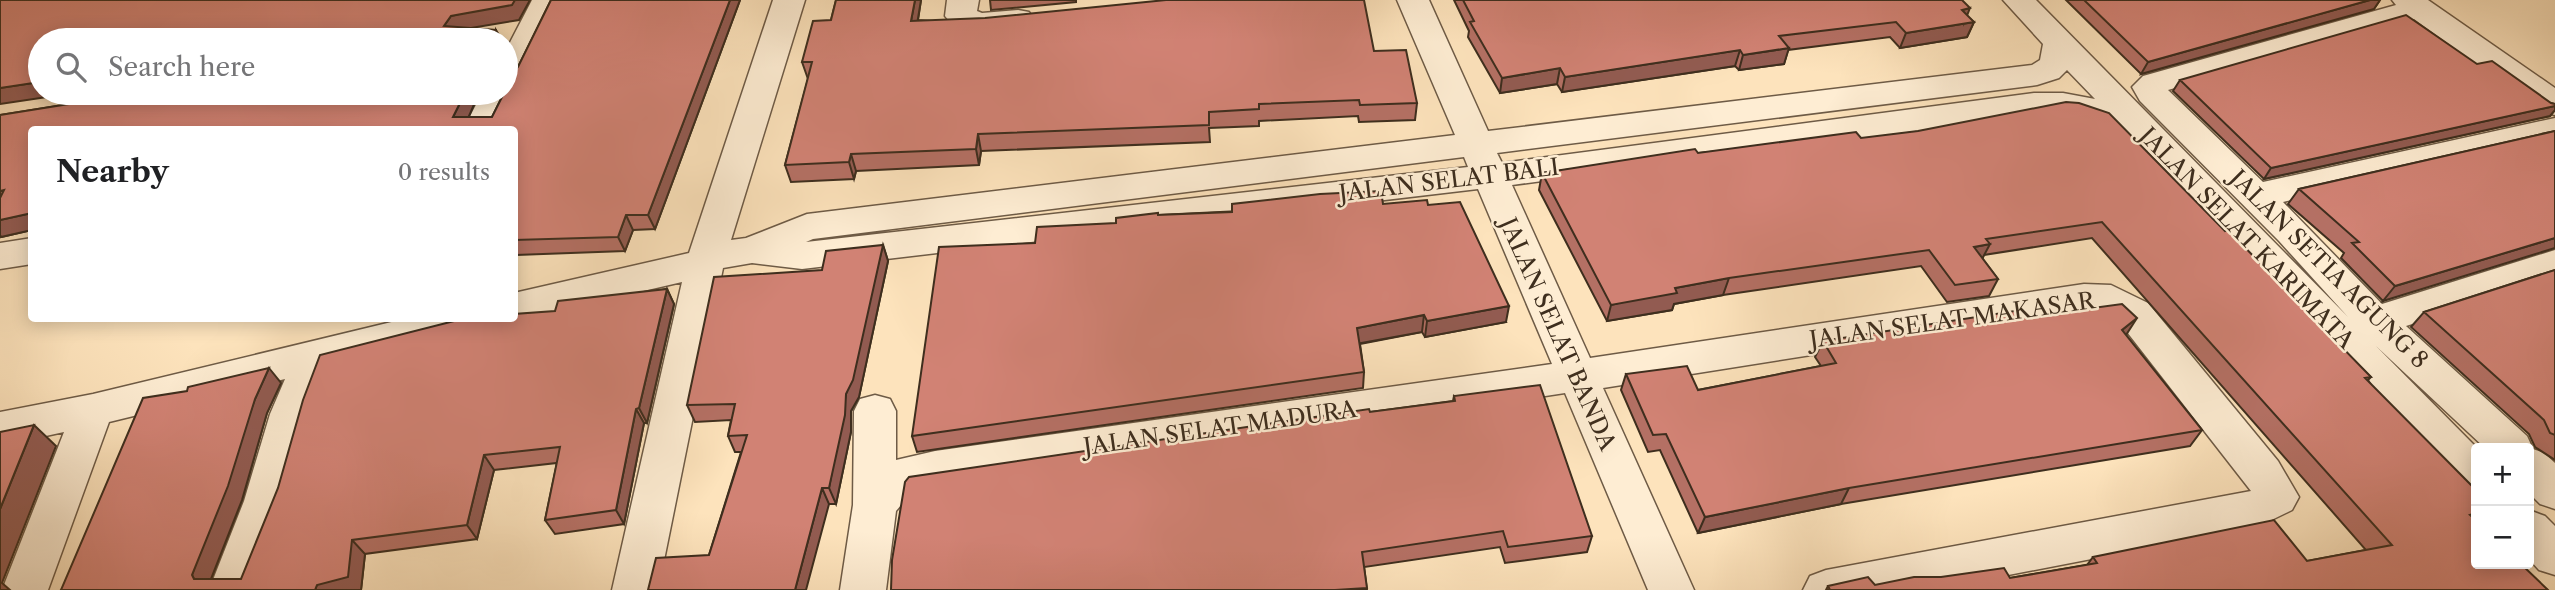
<!DOCTYPE html>
<meta charset="utf-8">
<style>
body{margin:0;font-family:"Libre Caslon Text",serif;background:#f6f6f6;color:#202124}
.controls{position:absolute;right:21px;bottom:21px;display:grid;overflow:hidden;border-radius:7px;box-shadow:0 4px 18px #0003}
.controls button{width:63px;height:63px;display:grid;place-items:center;padding:0;border:0;border-bottom:2px solid #e0e0e0;background:#fff;color:#202124;font:35px sans-serif}
.list{margin:0;padding:0;list-style:none}
h2{display:flex;justify-content:space-between;align-items:center;height:91px;margin:0;padding:0 28px;font-size:30px}
h2 small{font-size:23px;font-weight:400;color:#757577}
.icon{flex:none;width:38px;height:38px;fill:none;stroke:currentColor;stroke-width:2;stroke-linecap:round;stroke-linejoin:round}
.map{position:relative;flex:none;width:2555px;height:590px;overflow:hidden}
.search{position:absolute;background:#fff;box-shadow:0 4px 18px #0003;left:28px;top:28px;width:490px;height:77px;display:flex;align-items:center;gap:18px;box-sizing:border-box;padding:0 24px;border-radius:38px;color:#757577;font-size:26px}
.panel{position:absolute;background:#fff;box-shadow:0 4px 18px #0003;left:28px;top:126px;width:490px;height:196px;border-radius:7px}
.map>svg:first-child{display:block}
.lines{fill:none;stroke-linecap:round;stroke-linejoin:round}
.street-casing{stroke:#6e5b46;stroke-width:3}
.street{fill:#feedd3;fill-rule:evenodd}
.wall{fill:#b47064;stroke:#3e2e1e;stroke-width:2}
.shaded-wall{fill:#925b51;stroke:#3e2e1e;stroke-width:2}
.building{fill:#d18274;stroke:#3e2e1e;stroke-width:2}
.labels{text-anchor:middle;stroke-width:5;stroke-linejoin:round;paint-order:stroke}
.street-label{font-size:23px;fill:#3e2e1e;stroke:#feedd3}
</style>
<div class="map">
<svg width="2555" height="590" viewBox="0 0 2555 590">
<rect width="100%" height="100%" fill="#fde3bc"/>
<filter id="stains"><feTurbulence type="fractalNoise" baseFrequency=".00286" numOctaves="4"/><feColorMatrix values="0 0 0 0 .2 0 0 0 0 .09 0 0 0 0 .02 0 0 0 .5 -.17"/></filter>
<radialGradient id="worn" r=".72"><stop offset=".6" stop-color="#630" stop-opacity="0"/><stop offset="1" stop-color="#630" stop-opacity=".3"/></radialGradient>
<g class="lines">
<g class="street-casing">
<path id="street" d="M532,0H564L523,80L513,89L516,93L497,130H463L482,93H506V50Z
M773,0H805L731,240L746,238L807,214L1455,135L1397,0H1429L1488,131L2032,65L2040,60L2043,44L2003,0H2036L2348,317L2279,241L2140,101L2132,87L2143,76L2396,5L2392,0H2428L2555,88V115L2543,112L2414,19L2168,90L2263,182L2555,118V140L2283,202L2382,304L2555,250V278L2406,326L2527,436L2533,449L2544,453L2555,463V509L2540,504L2529,493V448H2485L2376,346L2477,448L2476,493L2461,487L2129,135L2086,118L2034,115L1512,185L1590,358L2084,284L2111,285L2148,303L2278,461L2299,497L2292,510L2257,527L1931,590H1803L1810,576L1826,570L2251,491L2120,323L2104,313L2084,312L1603,388L1694,590H1648L1565,393L913,491L896,511L886,590H840L853,505L854,411L860,399L875,395L890,399L896,411V460L935,451L1552,364L1478,189L802,269L752,263L723,268L658,590H612L682,282L514,321L505,318H514V293L689,253ZM2067,70L2095,99L2063,93H2034L1502,163L1497,153L2037,85L2059,78ZM1464,157L1468,167L806,242L813,239Z
M947,0H979L977,11L982,13L1018,10L1029,12L1034,19L1029,26C1005,32 962,40 945,16Z
M32,238V264L0,269V243Z
M408,318H490L485,328L471,333L329,368L312,414L288,501L255,590H209L244,501L270,414L285,379L109,422L48,590H2L64,432L0,446V412L93,394Z
M2529,510L2545,516L2555,526V575L2539,570L2529,559Z"/>
</g>
<use href="#street" class="street"/>
</g>
<path class="wall" d="M551,0H740L655,229L633,230L625,251L516,255L514,258V130H32V230L1,237L0,235V115L138,93H479L468,117H492L504,93H506V90L511,80L509,75L518,67Z
M836,0H921L918,20L1374,51L1417,103L1415,120L1359,122L1358,116L1259,121V126L1209,128L1210,142L981,151L979,165L856,171L854,179L791,182L785,165L808,79L802,62L831,20Z
M990,0H1076V2L991,10Z
M1454,0H1962L1967,16L1974,22L1967,37L1900,48L1890,37L1788,50L1784,64L1739,70L1735,66L1562,92L1557,84L1500,93L1468,37L1469,31Z
M2066,0H2380L2374,9L2141,74Z
M2180,80L2551,103L2555,104V110L2550,116L2264,179L2173,91Z
M2555,131L2383,301L2341,258L2344,253L2288,204L2299,189Z
M1861,138L2225,231L2371,377L2368,380L2476,564L2548,590H1826L1828,586L1875,585L2010,578L2087,565L2093,557L2307,561L2366,550L2092,238L1984,255L1982,258L1998,279L1989,296L1947,302L1921,266L1723,295L1674,304L1672,310L1607,321L1539,190L1542,173L1698,153Z
M1383,204L1428,205L1506,322L1425,337L1422,332L1360,344L1364,372L1363,388L917,452L912,436L1116,223L1158,215Z
M883,245L888,261L859,397L851,411V432L836,504H829L709,555L741,452H735L728,436L731,420L695,422L687,405L822,270Z
M2555,270V460L2535,447L2529,434L2411,327L2424,312Z
M667,289L674,304L647,423H644L624,524L555,534L545,520L557,463L494,470L477,539L365,554L361,590H61L281,383L267,413L242,500L211,579H241L555,311Z
M2027,317L2126,335L2202,430L2190,446L1841,504L1698,533L1660,450L1648,452L1621,390L1626,374L1698,390L1821,366L1815,357L1823,341Z
M1454,396L1592,536L1587,552L1505,563L1500,547L1364,567L1367,590H891L1370,412L1453,401Z"/>
<path class="shaded-wall" d="M515,0H530L519,20L459,30L444,26L451,16Z
M730,0H740L655,229L648,215Z
M915,0H921L915,37L911,21Z
M2370,0H2380L2374,9L2141,74L2148,62Z
M1970,8L1964,23L1962,10Z
M1974,22L1967,37L1900,48L1906,33Z
M496,30L502,40H496Z
M1789,48L1784,64L1739,70L1743,55Z
M1740,50L1735,66L1562,92L1565,77Z
M1560,68L1557,84L1500,93L1502,78Z
M40,82V93H74L0,104V88Z
M465,93H479L463,130L453,117Z
M2555,106V110L2550,116L2264,179L2271,168Z
M978,134L981,151L979,165L976,149Z
M851,154L856,171L854,179L849,162Z
M32,213V230L1,237L0,235V220Z
M626,215L633,230L625,251L618,237Z
M2555,238V248L2383,301L2395,286Z
M1990,244L1981,261L1974,247Z
M883,245L888,261L859,397L851,411V432L836,504L829,488L846,394Z
M1729,278L1723,295L1674,304L1672,310L1607,321L1611,305L1675,288Z
M667,289L674,304L647,423L639,408Z
M1509,306L1506,322L1425,337L1427,321Z
M1424,315L1422,332L1356,344L1357,328Z
M2137,318L2126,335L2122,330Z
M269,368L281,383L267,413L242,500L207,589L194,579L192,575L255,399Z
M636,409L644,423L624,524L616,510Z
M34,425L56,446L2,583L10,590H0V509Z
M484,455L494,470L477,539L467,525Z
M822,488L829,504L806,590H795Z
M1849,488L1841,504L1698,533L1705,517Z
M352,540L365,554L361,590H315L317,585Z"/>
<path class="building" d="M0,0H515L512,5L451,16L444,26L496,30V40H40V82L0,88Z
M551,0H730L648,215H626L618,237L514,240V130H32V213L0,220V198L4,190L0,191V115L138,93H465L453,117H492L504,93H506V90L511,80L509,75L518,67Z
M836,0H915L911,21L985,18L1166,0H1364L1374,51L1406,50L1417,103L1360,105L1359,100L1259,104V109L1209,112V125L978,134L976,149L851,154L849,162L785,165L812,62H802L813,21L831,20Z
M1463,0H1962L1970,8L1962,10L1974,22L1906,33L1896,22L1779,36L1789,48L1743,55L1740,50L1565,77L1560,68L1502,78L1470,22L1474,21Z
M2084,0H2370L2148,62Z
M2406,15L2477,64L2492,61L2551,103L2555,104V106L2271,168L2180,80Z
M2066,102L2079,103L2109,113L2225,231L2228,230L2371,377L2365,378L2476,490V513L2470,515L2476,520V564H2521L2548,590H1830L1828,586L1868,577L1875,585L1914,577H1941L2004,568L2010,578L2097,563L2093,557L2274,520L2307,561L2392,545L2102,222L1986,239L1990,244L1974,247L1998,279L1955,285L1929,250L1729,278L1675,288L1677,293L1611,305L1542,173L1695,149L1698,153L1856,132L1861,138L1918,131Z
M2555,131V238L2395,286L2352,243L2359,242L2299,189Z
M1381,191L1383,204L1427,200L1428,205L1460,202L1509,306L1427,321L1424,315L1357,328L1364,372L912,436L939,247L1035,243L1037,227L1116,223V218L1158,213V215L1232,212V204L1320,194Z
M883,245L853,380L846,394L845,415L829,488H822L795,590H648L656,558L709,555L747,435L728,436L735,404L687,405L714,277L822,270L826,251Z
M2555,270V435L2550,433L2544,420L2424,312Z
M667,289L639,408L636,409L616,510L545,520L560,447L484,455L467,525L352,540L348,577L317,585L315,590H61L143,398L187,391L188,387L269,368L255,399L228,486L192,575L194,579H241L278,488L303,400L320,355L466,318H514V314L555,311L558,301Z
M2122,304L2137,318L2122,330L2202,430L1849,488L1705,517L1666,434L1653,435L1626,374L1687,366L1698,390L1836,363L1823,341L2021,310L2027,317Z
M1540,385L1592,536L1508,547L1503,531L1362,552L1367,588L1335,590H891L892,560L905,482L909,477L1369,409L1370,412L1455,401L1454,396Z
M34,425L0,509V432Z"/>
<g class="labels">
<g class="street-label">
<text transform="translate(1449 180) rotate(-7)" y="8">JALAN SELAT BALI</text>
<text transform="translate(2247 238) rotate(46)" y="8">JALAN SELAT KARIMATA</text>
<text transform="translate(2329 269) rotate(45)" y="8">JALAN SETIA AGUNG 8</text>
<text transform="translate(1952 320) rotate(-8)" y="8">JALAN SELAT MAKASAR</text>
<text transform="translate(1558 334) rotate(66)" y="8">JALAN SELAT BANDA</text>
<text transform="translate(1220 428) rotate(-8)" y="8">JALAN SELAT MADURA</text>
</g>
</g>
<rect width="100%" height="100%" filter="url(#stains)"/>
<rect width="100%" height="100%" fill="url(#worn)"/>
</svg>
<div class="controls">
<button>+</button>
<button>−</button>
</div>
<div class="search"><svg class="icon" aria-label="search" viewBox="0 0 24 24"><circle cx="10" cy="10" r="6"/><path d="M15 15l6 6"/></svg>Search here</div>
<section class="panel">
<h2>Nearby<small>0 results</small></h2>
<ul class="list">
</ul>
</section>
</div>
